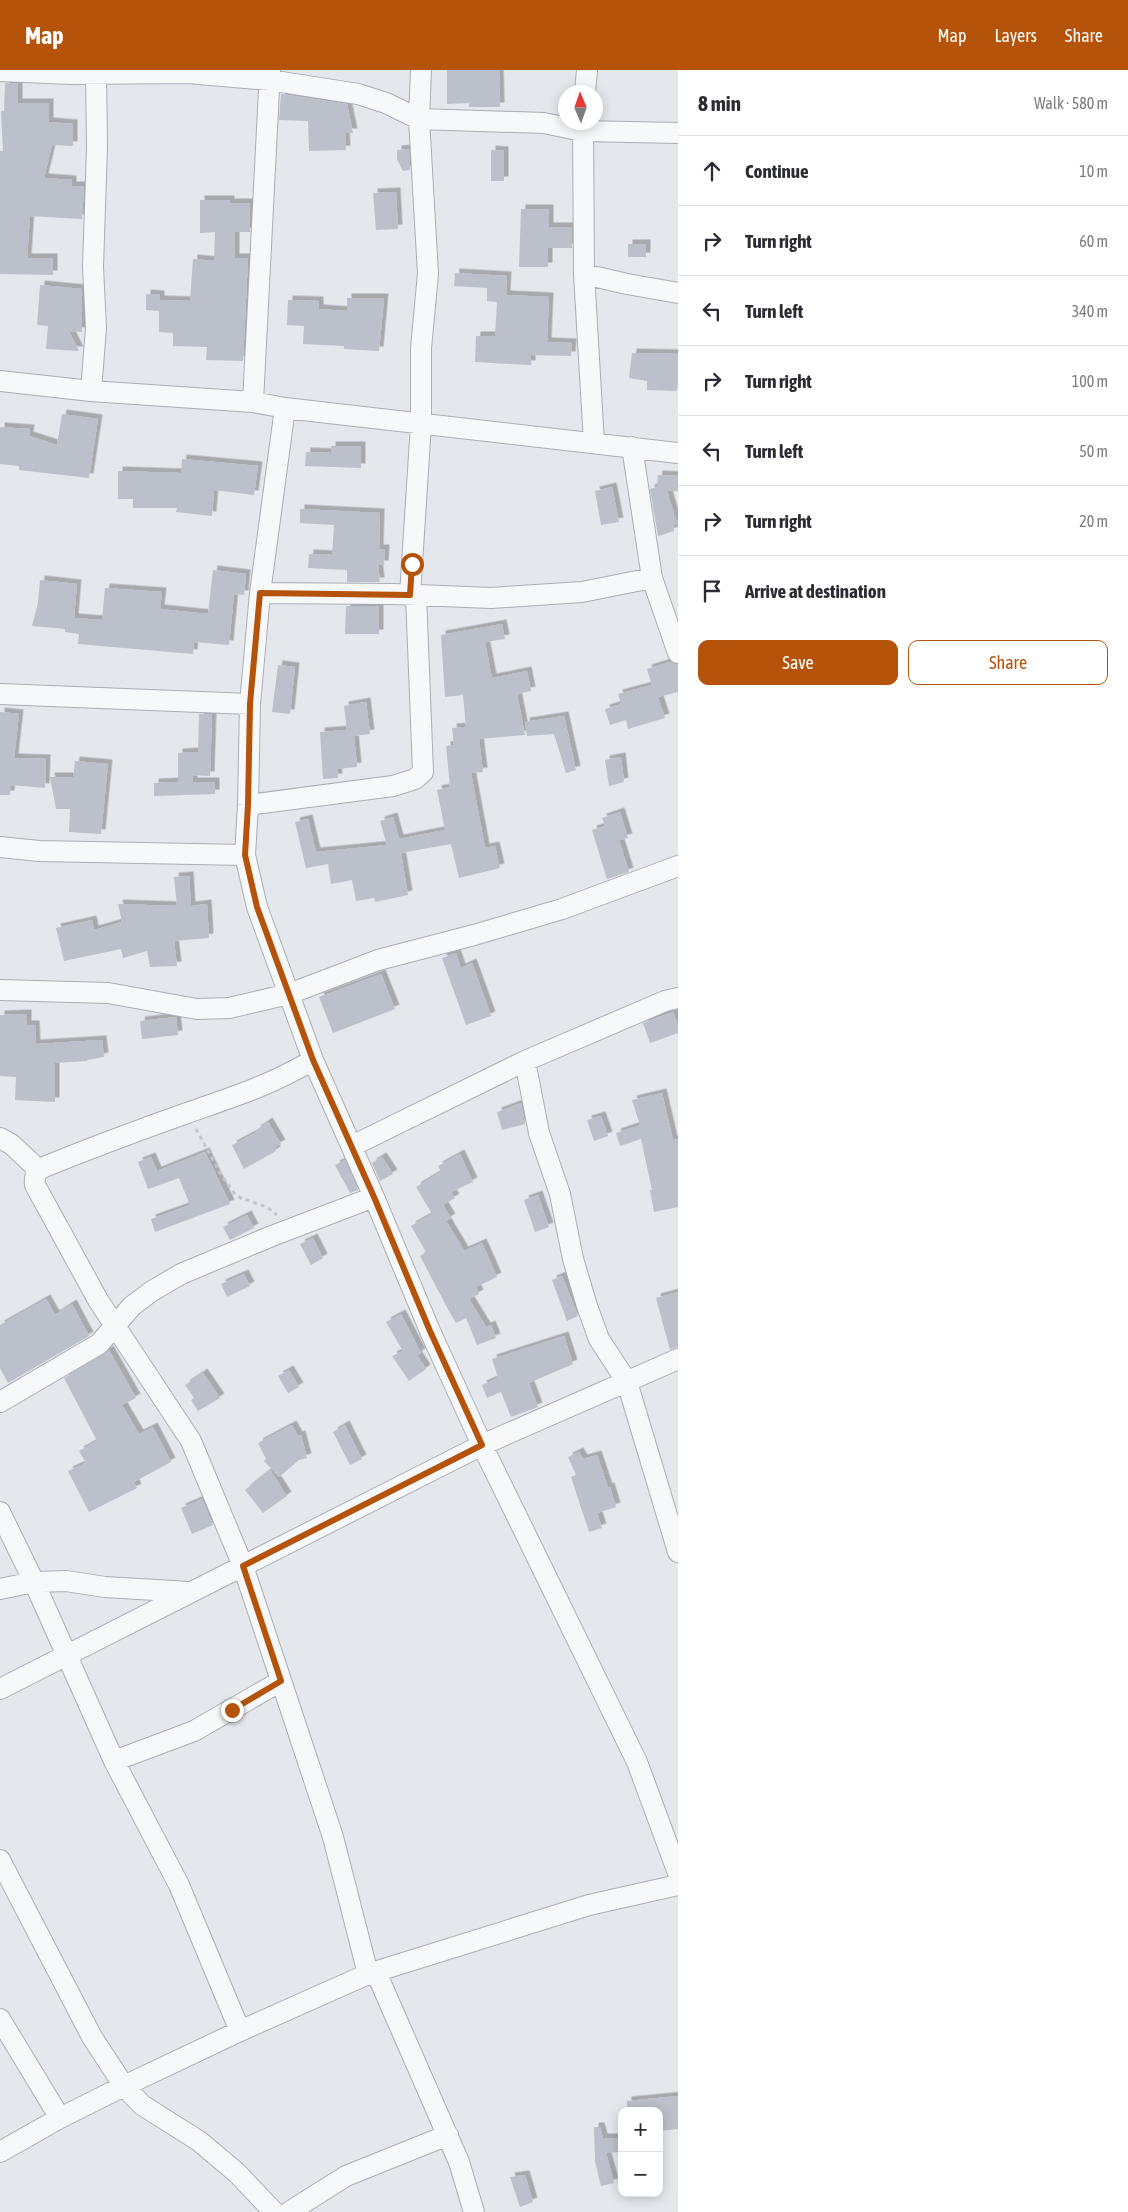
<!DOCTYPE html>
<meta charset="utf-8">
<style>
body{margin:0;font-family:"Asap Condensed",sans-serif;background:#f2f2f3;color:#2b2b33}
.controls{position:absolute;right:15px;bottom:15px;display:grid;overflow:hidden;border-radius:10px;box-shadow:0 2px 12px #0003}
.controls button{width:45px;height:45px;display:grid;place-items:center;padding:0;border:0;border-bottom:1px solid #e1e1e2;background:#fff;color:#2b2b33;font:25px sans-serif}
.compass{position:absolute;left:558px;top:15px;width:45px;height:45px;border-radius:50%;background:#fff;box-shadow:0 2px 12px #0003;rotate:358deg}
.stop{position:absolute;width:15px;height:15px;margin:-11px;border:4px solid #b45309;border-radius:50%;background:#fff}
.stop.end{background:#b45309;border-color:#fff;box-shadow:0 1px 5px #0008}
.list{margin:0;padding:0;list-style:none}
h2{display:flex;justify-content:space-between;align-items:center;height:65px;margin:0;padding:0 20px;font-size:21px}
h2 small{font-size:16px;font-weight:400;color:#7c7c81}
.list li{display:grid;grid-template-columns:32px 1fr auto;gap:15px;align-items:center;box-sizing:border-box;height:70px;padding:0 20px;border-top:1px solid #e1e1e2}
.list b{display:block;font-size:19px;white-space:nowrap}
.list em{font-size:16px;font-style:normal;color:#7c7c81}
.actions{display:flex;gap:10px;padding:15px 20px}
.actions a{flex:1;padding:11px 0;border:1px solid #b45309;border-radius:10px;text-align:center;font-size:18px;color:#b45309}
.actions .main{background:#b45309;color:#fff}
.icon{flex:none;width:28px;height:28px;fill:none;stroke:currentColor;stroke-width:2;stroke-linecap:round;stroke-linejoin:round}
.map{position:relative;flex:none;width:678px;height:2142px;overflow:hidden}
header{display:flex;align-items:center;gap:30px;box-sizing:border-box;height:70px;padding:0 25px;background:#b45309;color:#fff}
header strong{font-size:24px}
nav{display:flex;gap:28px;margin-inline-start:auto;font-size:18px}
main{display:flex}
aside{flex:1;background:#fff}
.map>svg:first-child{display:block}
.building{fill:#bbc0ca;filter:url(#shadow)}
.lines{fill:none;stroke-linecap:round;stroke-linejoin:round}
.minor-casing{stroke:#a9aeb7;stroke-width:22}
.path{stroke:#c2c5cb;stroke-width:3;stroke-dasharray:4 4;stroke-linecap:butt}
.minor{stroke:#f7f8fa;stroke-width:20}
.route{stroke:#b45309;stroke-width:6}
</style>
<header>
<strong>Map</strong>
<nav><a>Map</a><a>Layers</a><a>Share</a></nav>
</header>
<main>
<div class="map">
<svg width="678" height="2142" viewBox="0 0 678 2142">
<defs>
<filter id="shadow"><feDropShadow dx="4.5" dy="-4.5" stdDeviation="0" flood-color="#0004"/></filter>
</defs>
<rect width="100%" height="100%" fill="#e4e7ec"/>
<path class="building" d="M447,0H499L500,37H469V33L447,34Z
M5,13L18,14V33H49V52L73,54V76L52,75L44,108L72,110V116H84L82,149L30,146L27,188H53V205L0,204V81H3L1,41H4Z
M281,24L347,34L353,63H345L346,80L309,81L308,51L279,50Z
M409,79L410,100L403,101L397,89V80Z
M491,80L504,81V111H491Z
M396,122L398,159L376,160L373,123Z
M200,130H230V133H250V162H235V188H248L243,291L206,290L207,277L173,276V263L159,262V241L146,240V224L160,225V230L190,231L193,189L214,191L215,162L200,163Z
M521,139H549V157H572V178H548V197H519Z
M628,174H646V187H628Z
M455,203L507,206L506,225L549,227L547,272L572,273L571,286L531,285V295L475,292L476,266H495L497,232L487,231V218L454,216Z
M40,215L82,219V262L69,261L79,281L46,279L48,256L37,255Z
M347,228H384L379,281L344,279V276L303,274L304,256L287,255L288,230L319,231V239L347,241Z
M632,283L678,284L677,321L647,320V311L629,308Z
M62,344L98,349L89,408L19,400V396L0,394V357L30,359L29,366L57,375Z
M331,376H361V398L305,396L306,382L331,383Z
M182,389L258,396L254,425L214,420L212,446L176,442L177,438H133V429H118V401L181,403Z
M658,405L678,406V421H667L677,454L673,455L674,461L658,466L650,419L657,417Z
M612,417L619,452L601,455L595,421Z
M300,439L380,443L379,479H385L384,495H378L380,512H347V500L308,498L309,484L332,485L334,455L300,453Z
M213,500L246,504L244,525L234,524L229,575L194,572L193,584L78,574L79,564L65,562V559L32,556L38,533L40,510L77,514L74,548L102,550L105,518L162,522L160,539L208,544Z
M346,536H379V564H345Z
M502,554L505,569L485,572L492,608L527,601L531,621L517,624L525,665L479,669L483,702L471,703L485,778L495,776L500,798L459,808L451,774L401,783L408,825L375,832L374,828L356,831L352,810L331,814L328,794L306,798L295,752L308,749L316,782L387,775L380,751L393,747L399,769L445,760L437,720L450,717L446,676L454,675L452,658L466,657L463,625L445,627L441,565Z
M670,592L678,595V622L658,627L665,648L628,659L626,650L610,655L605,639L621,634L618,624L652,615L647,599Z
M278,595L295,597L290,644L272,642Z
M366,632L370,664L354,666L357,697L337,699L338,708L323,709L320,662L347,660L344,636Z
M0,642L19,644L14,688L46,689L45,718L11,715L10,725H0Z
M199,644H212L210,706L193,705V712H215V724L154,726V713L178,712V683L198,682Z
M564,646L576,700L566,703L554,664L527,666L525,652Z
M621,687L624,712L609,716L605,690Z
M75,691L108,694L101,764L69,762L70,739H56L50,707H73Z
M620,742L628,768L619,770L629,802L607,809L592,760L605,756L602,748Z
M189,806L191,836L207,834L209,868L174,871L177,896L150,897L147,881L123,888L121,879L64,891L56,858L92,850L94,860L122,852L118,834L177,836L174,807Z
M456,883L461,898L472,893L491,946L466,955L442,888Z
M381,904L395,939L333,963L319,927Z
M673,942L678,955V963L650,973L643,953Z
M27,944V955H35L36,974L102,970L104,987L87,990V991L55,993V1032L15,1030L16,1007L0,1006V945Z
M176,947L178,965L142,969L140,951Z
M662,1023L673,1070L678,1069V1137L654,1142L650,1120H652L641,1069L620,1076L616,1063L640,1055L632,1030Z
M521,1033L525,1054L502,1060L497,1042Z
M601,1046L608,1066L594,1071L587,1050Z
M268,1052L281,1074L275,1077L276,1081L244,1099L232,1075L257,1062L256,1060Z
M205,1082L230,1134L155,1162L151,1149L190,1135L179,1108L148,1119L138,1092L151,1087L157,1101Z
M460,1084L473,1112L451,1122L455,1128L443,1135L451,1148L446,1151L464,1181L482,1173L497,1207L476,1217L479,1224L469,1229L486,1257L491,1255L496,1268L477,1275L466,1248L456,1253L449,1241L420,1186L426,1182L411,1156L432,1144L416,1117L441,1102L438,1096Z
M382,1087L393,1104L380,1111L372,1093Z
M345,1090L358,1120L350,1123L335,1095Z
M538,1125L549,1157L535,1162L524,1130Z
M247,1145L254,1158L230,1170L223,1157Z
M313,1168L323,1188L311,1195L300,1174Z
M244,1204L250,1216L227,1227L221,1214Z
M562,1206L578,1246L567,1251L552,1210Z
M678,1222V1277L670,1280L656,1228Z
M46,1229L55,1245L72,1234L89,1266L8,1313L0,1298V1255Z
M401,1244L421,1283L417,1285L426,1299L409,1311L392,1286L403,1281L386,1252Z
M564,1266L573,1294L529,1313L538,1337L511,1347L501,1322L487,1328L482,1315L498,1308L492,1289Z
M109,1280L136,1328L122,1335L139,1364L153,1357L171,1392L134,1412L137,1418L89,1442L68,1401L86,1393L79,1381L97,1371L64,1308Z
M289,1300L299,1317L288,1323L278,1306Z
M203,1303L220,1328L198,1341L191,1330L194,1328L185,1315Z
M292,1355L298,1366L301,1365L307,1388L299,1390L279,1407L264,1391L266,1389L258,1373Z
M345,1355L362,1389L350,1395L333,1362Z
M579,1382L583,1389L597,1385L608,1418L610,1417L616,1437L597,1443L602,1458L589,1462L571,1407L576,1405L568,1387Z
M270,1400L287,1426L263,1443L245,1420Z
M202,1429L213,1455L192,1464L181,1438Z
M678,2026V2059L659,2061V2041H627V2031Z
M594,2057H600L603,2068H622V2082L606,2083L614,2113L601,2116L595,2091Z
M525,2105L533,2132L520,2137L510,2107Z"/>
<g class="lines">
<g class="minor-casing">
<path id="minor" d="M0,1L71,4L188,3L269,10L358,24L386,33L419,49L544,53L582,61L678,63
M585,22L587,0
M583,52L584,204L594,373
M584,204L627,214L678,223
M0,311L91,321L253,332L285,338L678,383
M91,321L96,258L93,197L97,77L96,0
M253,332L270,0
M285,338L260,523L250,634L248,735L245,785L257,837L313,990L374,1127L430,1261L482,1375L637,1692L678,1803
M632,377L652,508L678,583
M260,523L393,524L491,528L582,522L652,508
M410,525L421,354V278L428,204L419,49L421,0
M0,624L250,634
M248,735L393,716L415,709L423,702L416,525
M0,777L39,781L245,785
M0,920L108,923L197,939L229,938L289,924L378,890L474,865L562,839L678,796
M313,990C271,1015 233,1027 187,1043C139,1060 91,1078 44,1097C36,1101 34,1106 35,1115L98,1230L191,1371L243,1496L333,1767L368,1904
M525,991L539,1063L560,1124L573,1189L587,1236L599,1269L627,1312L678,1482
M0,1068L11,1074L39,1100
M352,1076L525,991L665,931L678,928
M0,1332L99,1274L132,1236L152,1221L181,1204L272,1166L374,1127
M0,1442L34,1512L114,1691L179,1815L240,1961
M0,1519L34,1512L66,1511L105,1517L189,1522
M0,1619L482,1375L678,1289
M114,1691L194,1661L281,1611
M0,1790L92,1967L124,2016L142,2035L199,2071L237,2103L274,2142
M376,1902L459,2092L474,2142
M0,1949L60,2048
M0,2082L60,2048L124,2016L240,1961L368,1904L589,1835L678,1815
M289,2142L346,2106L448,2065"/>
</g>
<path class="path" d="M196,1059L220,1103L234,1123L241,1128L267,1137L277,1145"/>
<use href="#minor" class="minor"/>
</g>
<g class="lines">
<path class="route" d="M232,1640L281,1611L243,1496L482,1375L430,1261L374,1127L313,990L257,837L245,785L248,735L250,634L260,523L410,525L412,494"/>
</g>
</svg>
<div class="controls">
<button>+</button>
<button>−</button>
</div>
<svg class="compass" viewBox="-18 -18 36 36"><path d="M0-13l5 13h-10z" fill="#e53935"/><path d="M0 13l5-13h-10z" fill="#7c7c81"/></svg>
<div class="stop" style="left:412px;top:494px"></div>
<div class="stop end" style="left:232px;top:1640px"></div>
</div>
<aside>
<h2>8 min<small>Walk · 580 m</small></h2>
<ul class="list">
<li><svg class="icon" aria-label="ahead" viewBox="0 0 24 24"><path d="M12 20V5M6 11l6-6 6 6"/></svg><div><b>Continue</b></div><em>10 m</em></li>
<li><svg class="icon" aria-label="right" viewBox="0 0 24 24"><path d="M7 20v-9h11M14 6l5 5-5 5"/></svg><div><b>Turn right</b></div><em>60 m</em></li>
<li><svg class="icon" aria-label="left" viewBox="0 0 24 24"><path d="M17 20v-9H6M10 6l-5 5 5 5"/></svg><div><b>Turn left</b></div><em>340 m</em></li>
<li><svg class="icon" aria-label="right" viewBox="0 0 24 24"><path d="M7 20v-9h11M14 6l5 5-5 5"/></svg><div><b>Turn right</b></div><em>100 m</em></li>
<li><svg class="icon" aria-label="left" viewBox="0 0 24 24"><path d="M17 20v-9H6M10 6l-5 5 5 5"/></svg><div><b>Turn left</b></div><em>50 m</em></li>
<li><svg class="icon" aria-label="right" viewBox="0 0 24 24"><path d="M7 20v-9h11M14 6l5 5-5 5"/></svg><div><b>Turn right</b></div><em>20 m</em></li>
<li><svg class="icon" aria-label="arrive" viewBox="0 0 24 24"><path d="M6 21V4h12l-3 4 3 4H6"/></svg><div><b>Arrive at destination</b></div></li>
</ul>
<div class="actions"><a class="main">Save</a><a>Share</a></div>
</aside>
</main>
